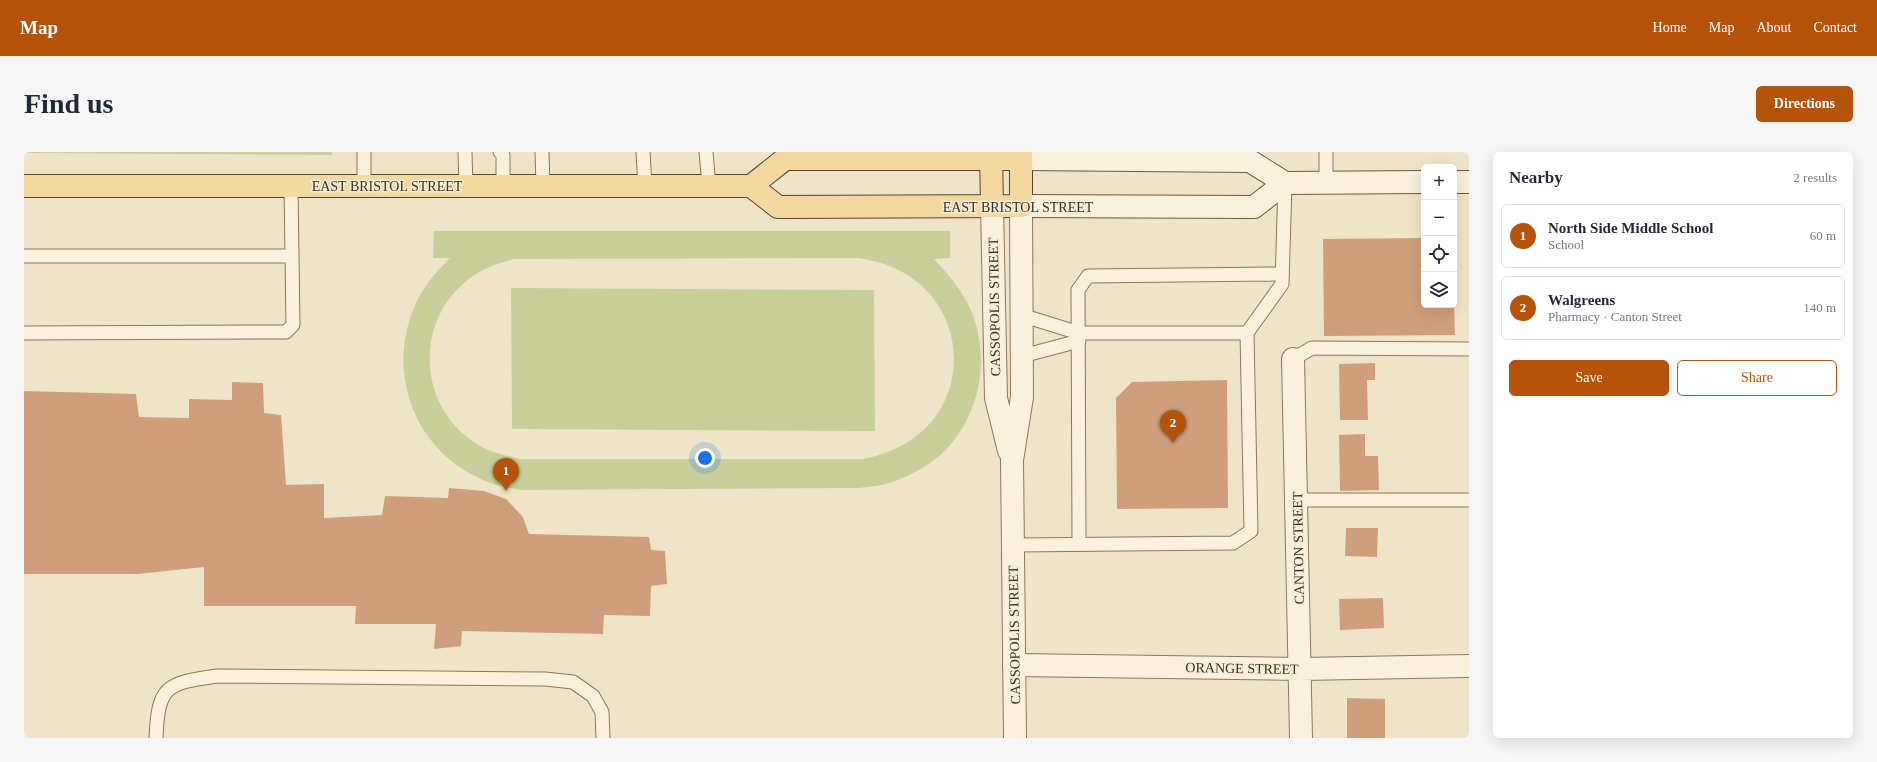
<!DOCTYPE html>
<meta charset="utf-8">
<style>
body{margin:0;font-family:Georgia,serif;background:#f6f6f7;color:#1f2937}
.controls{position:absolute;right:12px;top:12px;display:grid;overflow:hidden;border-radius:6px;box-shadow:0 4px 16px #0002}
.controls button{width:36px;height:36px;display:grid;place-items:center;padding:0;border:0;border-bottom:1px solid #e0e1e3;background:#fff;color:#1f2937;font:20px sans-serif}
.you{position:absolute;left:681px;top:306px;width:14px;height:14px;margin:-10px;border:3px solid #fff;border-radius:50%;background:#1a73e8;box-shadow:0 0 0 6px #1a73e833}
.badge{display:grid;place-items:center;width:26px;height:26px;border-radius:50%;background:#b45309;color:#fff;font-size:13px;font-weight:700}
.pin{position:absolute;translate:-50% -33px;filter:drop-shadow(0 1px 2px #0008)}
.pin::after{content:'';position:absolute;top:21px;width:14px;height:12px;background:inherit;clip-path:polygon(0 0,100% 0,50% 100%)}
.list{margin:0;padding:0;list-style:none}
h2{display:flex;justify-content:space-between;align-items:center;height:52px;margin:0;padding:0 16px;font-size:17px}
h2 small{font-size:13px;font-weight:400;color:#747a83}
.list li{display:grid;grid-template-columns:26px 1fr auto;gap:12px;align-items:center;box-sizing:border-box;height:64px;margin:0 8px 8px;padding:0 8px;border:1px solid #e0e1e3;border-radius:6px}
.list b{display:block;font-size:15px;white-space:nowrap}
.list p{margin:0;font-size:13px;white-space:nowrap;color:#747a83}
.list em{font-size:13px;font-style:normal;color:#747a83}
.actions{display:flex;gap:8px;padding:12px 16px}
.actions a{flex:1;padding:9px 0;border:1px solid #b45309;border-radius:6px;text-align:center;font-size:14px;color:#b45309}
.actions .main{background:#b45309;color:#fff}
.icon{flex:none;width:22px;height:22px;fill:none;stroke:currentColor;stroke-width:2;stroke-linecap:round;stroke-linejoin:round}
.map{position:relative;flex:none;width:1445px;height:586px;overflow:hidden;border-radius:6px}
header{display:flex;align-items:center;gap:24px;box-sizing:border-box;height:56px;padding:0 20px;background:#b45309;color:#fff}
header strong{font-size:19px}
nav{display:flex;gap:22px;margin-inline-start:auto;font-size:14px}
.intro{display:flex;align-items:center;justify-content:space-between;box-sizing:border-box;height:96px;padding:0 24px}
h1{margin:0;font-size:28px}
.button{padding:10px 18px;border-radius:6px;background:#b45309;color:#fff;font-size:14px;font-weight:700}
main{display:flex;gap:24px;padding:0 24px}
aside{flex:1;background:#fff;border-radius:6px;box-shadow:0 4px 16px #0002}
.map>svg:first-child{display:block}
.green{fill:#c9cf9b;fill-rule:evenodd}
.building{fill:#cf9f7d}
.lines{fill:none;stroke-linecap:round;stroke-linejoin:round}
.service-casing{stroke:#8d765c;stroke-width:15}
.minor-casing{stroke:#8d765c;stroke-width:24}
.tertiary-casing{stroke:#8d765c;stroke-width:24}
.secondary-casing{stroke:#6f573f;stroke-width:24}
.primary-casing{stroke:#5b4430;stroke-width:24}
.service{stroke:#faf1dc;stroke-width:13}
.minor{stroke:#faf1dc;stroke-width:22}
.tertiary{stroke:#faf1dc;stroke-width:22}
.secondary{stroke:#faf1dc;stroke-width:22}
.primary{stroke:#f3d9a0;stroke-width:22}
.labels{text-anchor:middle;stroke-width:3;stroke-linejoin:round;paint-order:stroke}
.street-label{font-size:14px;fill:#3d2e20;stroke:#f7eed8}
</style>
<header>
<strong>Map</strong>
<nav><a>Home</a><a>Map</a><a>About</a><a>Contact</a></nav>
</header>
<div class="intro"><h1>Find us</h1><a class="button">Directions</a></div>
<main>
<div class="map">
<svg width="1445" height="586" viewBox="0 0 1445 586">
<rect width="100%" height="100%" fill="#f0e4c8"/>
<path class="green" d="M308,0V3L0,1V0Z
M410,79H926V106L910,107C924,122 937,137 946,156C966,200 958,257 926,293C914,308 894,320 876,327C863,333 848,335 834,336L497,338C484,336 471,333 459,328C387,297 360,215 394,147C402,131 414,118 426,106H409ZM833,106C959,121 964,286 838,307H496C477,303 458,298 443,285C395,247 393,172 439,132C454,118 471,112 490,107Z
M487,136L850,138L851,279L488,277Z"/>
<path class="building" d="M1400,86V153H1430L1431,183L1300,184L1299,87Z
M1351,211V228H1343L1344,268H1316L1315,212Z
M1203,228L1204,356L1093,357L1092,246L1108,230Z
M208,230L239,231L240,261L257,263L262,333L300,332V366L358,363L361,344L424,346L425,336L460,339L482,347L499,365L505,382L625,385L627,398L641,399L643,432L627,434L626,464L580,463L579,482L438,479L437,494L410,497L412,472H331L332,454H180V415L114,422H0V239L112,242L115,265L165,266V247L208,248Z
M1341,282V304H1354L1355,338L1316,339L1315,283Z
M1322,376H1354L1353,405L1321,404Z
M1359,446L1360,476L1316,478L1315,447Z
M1323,546L1361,547V586H1323Z"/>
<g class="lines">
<g class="service-casing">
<path id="service" d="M441,0L442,35
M476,0L479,3V34
M518,0L519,34
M619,0L621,34
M682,0L685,34
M1302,0V31
M340,34V0
M0,104H268
M997,163L1055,181H1223
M0,181L262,180L269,173L267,34
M998,204L1055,189
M1269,207L1288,196L1445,197
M1273,348H1445
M1055,392L1054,138L1064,124L1258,122
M989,393L1209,391L1227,379L1223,181L1258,132L1261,31
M132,586C134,533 143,531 193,524L521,527L549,530L569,544L578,560L579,586"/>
</g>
<g class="minor-casing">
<path id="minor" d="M1269,207L1277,586
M990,513L1276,517L1445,514"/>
</g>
<g class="tertiary-casing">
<path id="tertiary" d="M968,54L972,246L985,299
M991,586L988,308L998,245L997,54"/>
</g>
<g class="secondary-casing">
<path id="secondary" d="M997,7L1226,9L1261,31L1400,30
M1430,30H1445
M997,54L1230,55L1261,31"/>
</g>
<g class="primary-casing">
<path id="primary" d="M967,0L968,54
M0,34H727L761,7H997
M727,34L754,55L997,54V0"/>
</g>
<use href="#service" class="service"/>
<use href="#minor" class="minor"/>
<use href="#tertiary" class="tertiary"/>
<use href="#secondary" class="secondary"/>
<use href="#primary" class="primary"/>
</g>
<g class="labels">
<g class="street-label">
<text x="363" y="39">EAST BRISTOL STREET</text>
<text x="994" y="60">EAST BRISTOL STREET</text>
<text transform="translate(970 155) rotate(-91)" y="5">CASSOPOLIS STREET</text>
<text transform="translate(1274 396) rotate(-91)" y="5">CANTON STREET</text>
<text transform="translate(990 483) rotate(-91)" y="5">CASSOPOLIS STREET</text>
<text transform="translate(1218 516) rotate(1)" y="5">ORANGE STREET</text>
</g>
</g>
</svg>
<div class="controls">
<button>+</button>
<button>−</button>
<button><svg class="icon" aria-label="locate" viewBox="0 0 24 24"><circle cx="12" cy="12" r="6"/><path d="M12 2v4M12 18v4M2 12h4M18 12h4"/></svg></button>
<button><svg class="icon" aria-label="layers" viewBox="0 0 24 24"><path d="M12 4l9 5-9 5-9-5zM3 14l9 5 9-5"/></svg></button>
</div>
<div class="you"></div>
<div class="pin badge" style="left:482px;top:339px">1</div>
<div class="pin badge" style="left:1149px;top:291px">2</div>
</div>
<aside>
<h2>Nearby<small>2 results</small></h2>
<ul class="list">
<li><span class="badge">1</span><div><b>North Side Middle School</b><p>School</p></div><em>60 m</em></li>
<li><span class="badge">2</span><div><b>Walgreens</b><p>Pharmacy · Canton Street</p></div><em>140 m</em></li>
</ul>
<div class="actions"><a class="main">Save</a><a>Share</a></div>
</aside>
</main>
